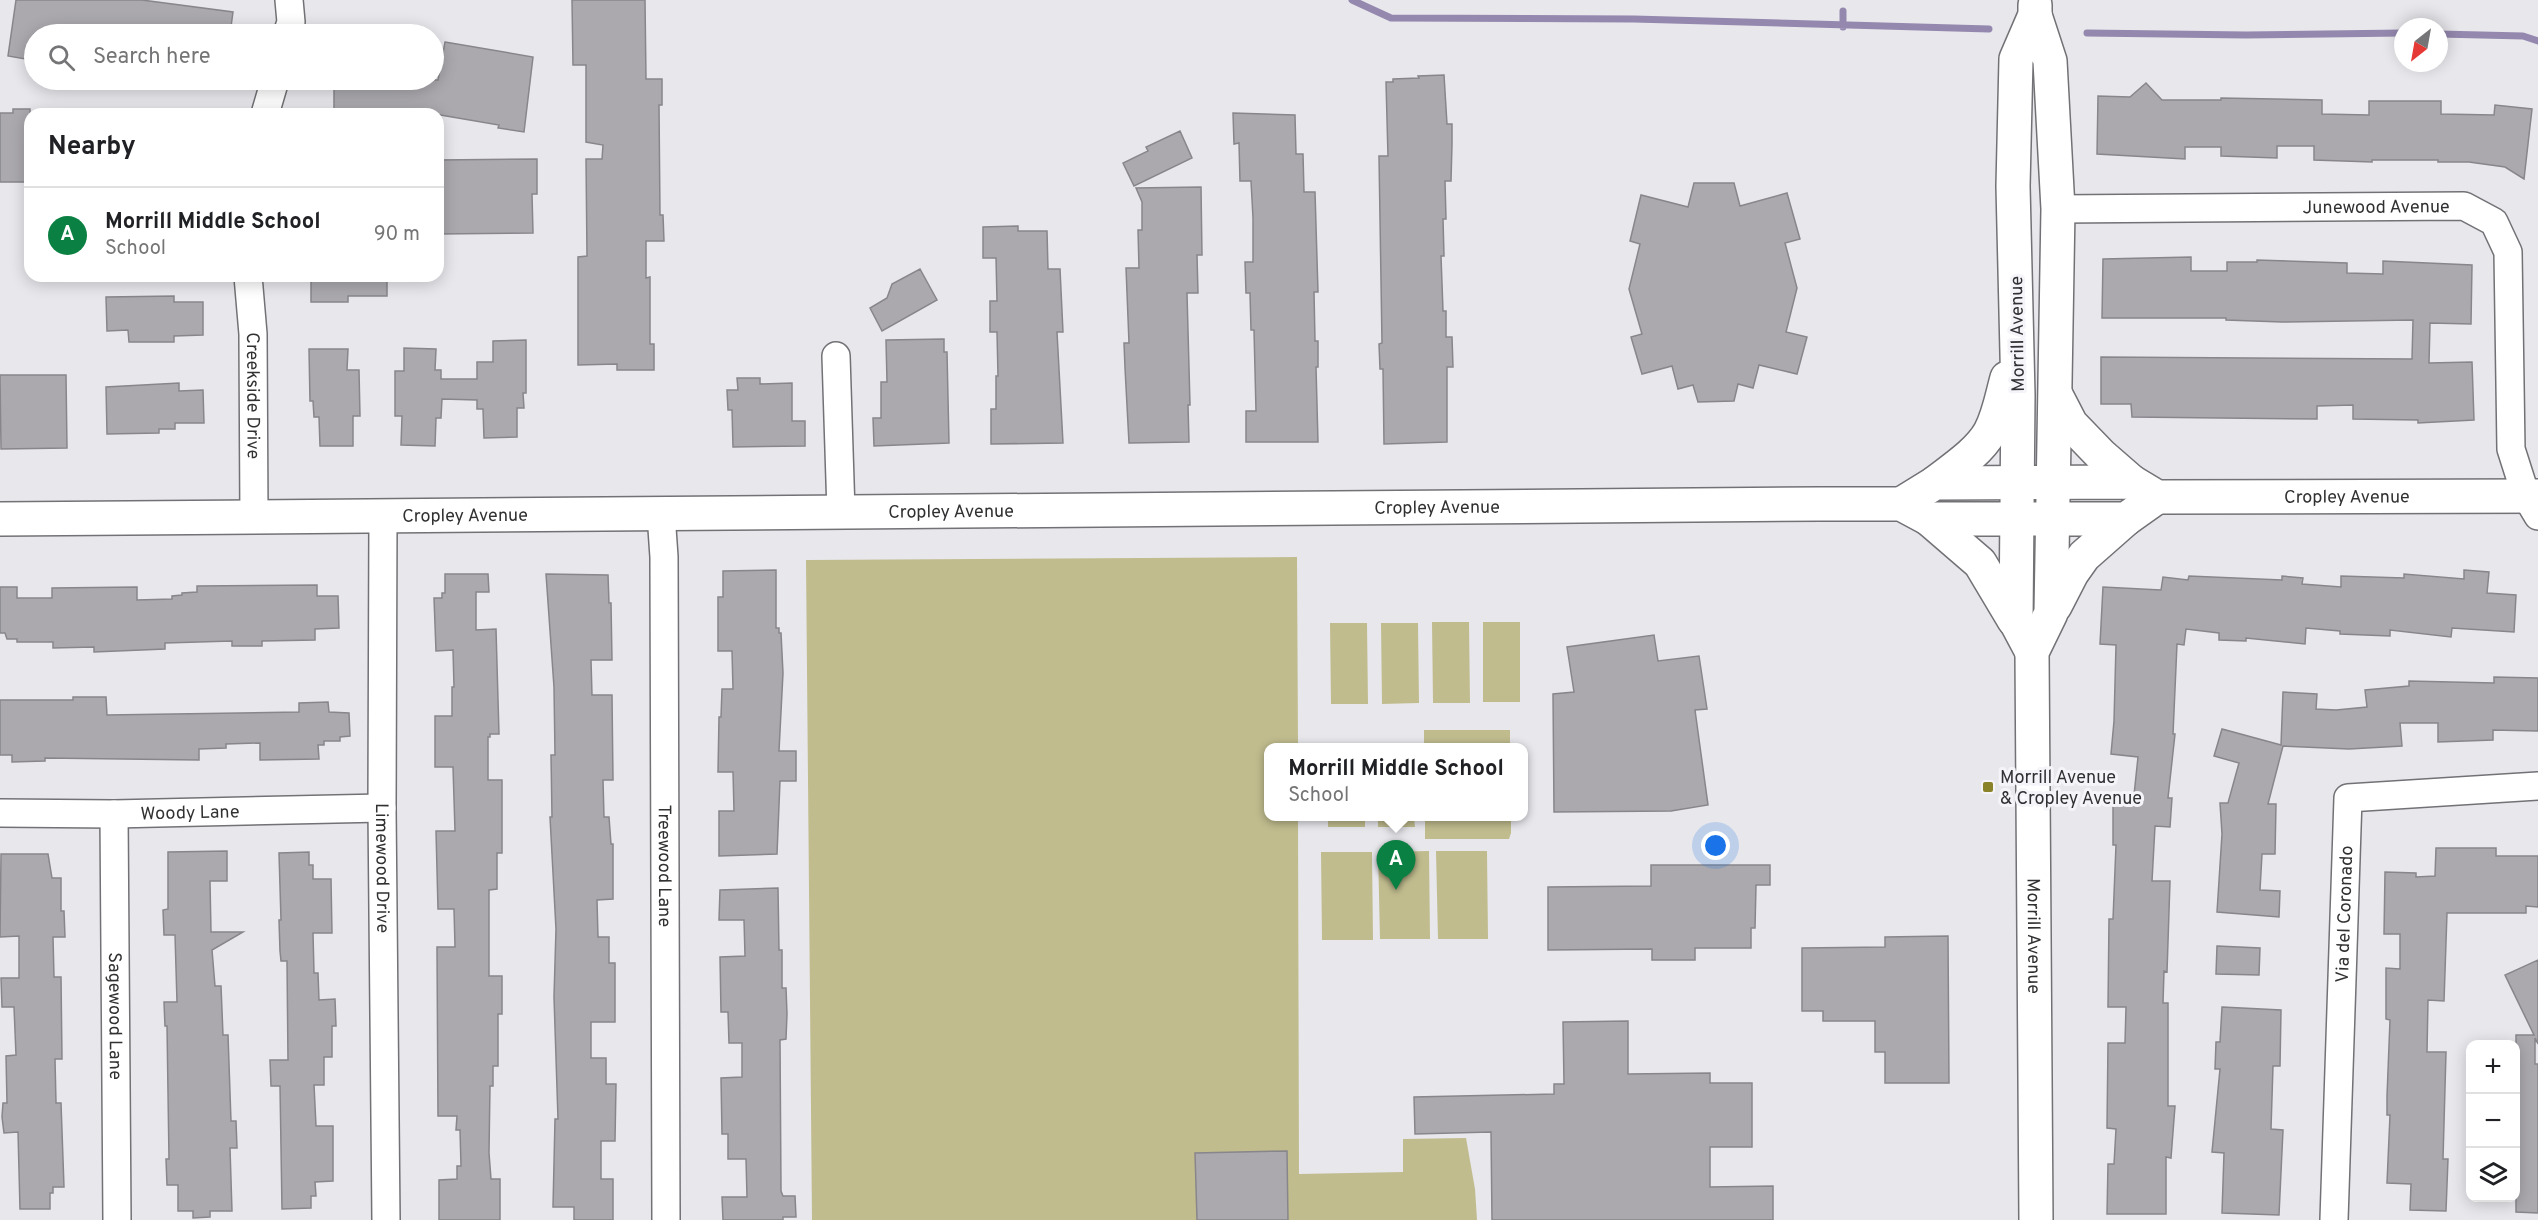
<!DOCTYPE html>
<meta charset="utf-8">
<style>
body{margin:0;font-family:Overpass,sans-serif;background:#f6f6f6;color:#202124}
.controls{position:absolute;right:18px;bottom:18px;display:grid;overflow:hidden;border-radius:12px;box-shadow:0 3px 15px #0003}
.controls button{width:54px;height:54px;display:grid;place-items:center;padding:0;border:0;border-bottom:2px solid #e0e0e0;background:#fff;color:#202124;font:30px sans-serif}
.compass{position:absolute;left:2394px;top:18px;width:54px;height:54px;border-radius:50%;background:#fff;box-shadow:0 3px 15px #0003;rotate:211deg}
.you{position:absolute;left:1716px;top:846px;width:21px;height:21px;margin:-15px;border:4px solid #fff;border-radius:50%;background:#1a73e8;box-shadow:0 0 0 9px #1a73e833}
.badge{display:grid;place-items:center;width:39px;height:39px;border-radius:50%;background:#0b8043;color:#fff;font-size:20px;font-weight:700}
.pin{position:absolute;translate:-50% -50px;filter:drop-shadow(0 2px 3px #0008)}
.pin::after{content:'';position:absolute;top:32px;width:21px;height:18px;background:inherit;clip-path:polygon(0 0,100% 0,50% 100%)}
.popup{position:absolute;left:1264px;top:743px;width:264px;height:78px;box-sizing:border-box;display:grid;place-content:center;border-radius:12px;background:#fff;filter:drop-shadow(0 2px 4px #0005);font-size:20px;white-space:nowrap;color:#757577}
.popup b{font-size:22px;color:#202124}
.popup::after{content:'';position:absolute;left:50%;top:100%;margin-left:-12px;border:12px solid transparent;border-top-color:#fff}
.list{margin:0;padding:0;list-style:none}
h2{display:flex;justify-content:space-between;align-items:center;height:78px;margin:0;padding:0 24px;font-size:26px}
h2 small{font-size:20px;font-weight:400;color:#757577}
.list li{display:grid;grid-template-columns:39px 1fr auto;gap:18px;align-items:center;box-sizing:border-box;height:96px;padding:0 24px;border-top:2px solid #e0e0e0}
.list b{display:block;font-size:22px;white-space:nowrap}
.list p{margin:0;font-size:20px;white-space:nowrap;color:#757577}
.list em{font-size:20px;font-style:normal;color:#757577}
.icon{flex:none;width:33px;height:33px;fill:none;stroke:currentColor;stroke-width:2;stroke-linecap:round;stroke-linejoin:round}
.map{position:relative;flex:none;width:2538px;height:1220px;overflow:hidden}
.search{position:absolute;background:#fff;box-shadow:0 3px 15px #0003;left:24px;top:24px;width:420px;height:66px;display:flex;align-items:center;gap:15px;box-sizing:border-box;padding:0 21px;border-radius:33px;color:#757577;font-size:22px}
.panel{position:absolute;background:#fff;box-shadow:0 3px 15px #0003;left:24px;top:108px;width:420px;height:174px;border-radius:18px}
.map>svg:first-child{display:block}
.green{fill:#c0bc8e}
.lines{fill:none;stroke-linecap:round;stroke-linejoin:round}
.stream{stroke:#9488ae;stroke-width:7}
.building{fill:#aba9ae;stroke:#88868b;stroke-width:1.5}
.street-casing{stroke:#727175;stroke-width:30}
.secondary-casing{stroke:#727175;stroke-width:36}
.street{stroke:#fff;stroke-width:27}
.secondary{stroke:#fff;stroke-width:33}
.poi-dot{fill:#8a832a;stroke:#f5f4f9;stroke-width:2}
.labels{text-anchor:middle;stroke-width:6;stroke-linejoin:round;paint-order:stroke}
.street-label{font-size:18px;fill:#313032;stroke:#f5f4f9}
.poi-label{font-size:18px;fill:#313032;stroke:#f5f4f9;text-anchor:start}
</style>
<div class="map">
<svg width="2538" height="1220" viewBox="0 0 2538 1220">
<rect width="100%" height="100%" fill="#e8e7ec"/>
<path class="green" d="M1297,557L1298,747L1268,748V816L1298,817L1299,1174L1403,1172V1139L1466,1138L1475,1189L1477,1220H812L806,560Z
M1432,622H1469L1470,703H1433Z
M1483,622H1520V702H1483Z
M1330,623H1367L1368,704H1331Z
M1381,623H1418L1419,703L1382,704Z
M1424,730H1510V747H1424Z
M1328,817H1365V827H1328Z
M1378,817H1414L1415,827H1378Z
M1425,817H1511V833L1509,839H1425Z
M1429,851L1430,939H1380L1378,852Z
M1436,851H1487L1488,939H1438Z
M1321,852H1372L1373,940H1322Z"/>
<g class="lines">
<path class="stream" d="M1352,0L1391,18L1634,19L1989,29
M1843,11V27
M2087,33L2246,35L2403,33
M2439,34L2523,36L2538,41"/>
</g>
<path class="building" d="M16,0H142L233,12L230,34L181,28L180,34H34V56H32L31,60L8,56Z
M572,0H645L646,79H662V105H659L660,215H663L664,241H646V278L650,277V344H654V370H617V364L578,365V257L587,256L586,159H602L603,145L586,142V65H573Z
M445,42L533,57L524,132L498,128L499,125L405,109V113L334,114V80H438Z
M1444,75L1447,124H1452V144L1451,181H1445L1446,219H1443L1444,256H1441L1443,311H1446V337H1452L1453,367H1447V442L1384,444L1383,369H1380L1379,344L1382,343L1379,156H1388L1386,82H1393V79L1419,78L1418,76Z
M2146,83L2162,100H2221V98L2322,100V114L2369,115V101H2441V114L2494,115L2495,105L2532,109L2524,179L2505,167L2469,162H2438V160H2372V162L2314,160V146H2277V158L2221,156V147H2185V159L2097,154L2098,96L2130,97Z
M13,109H30V182H0V113H13Z
M1233,113L1295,115L1296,154H1303L1304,192H1315L1318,292H1314L1315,341H1318V367H1316L1318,442H1246V411H1256L1254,330H1251L1250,293H1246L1245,262H1253V218L1251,181H1240L1239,143L1234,144Z
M1180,131L1192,158L1134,186L1123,163L1148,151L1146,147Z
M537,159V194H532L533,233L438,234V160Z
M1694,183H1734L1740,206L1787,193L1800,239L1785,243L1797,288L1786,332L1807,337L1797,374L1759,365L1753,388L1738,384L1734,401L1698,402L1693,385L1678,389L1672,366L1642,374L1631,337L1642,334L1629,289L1640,244L1630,241L1641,195L1688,207Z
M1201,187L1202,255H1197L1198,293H1187L1190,405H1188L1189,442L1129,443L1125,368L1124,343H1129L1126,268H1139L1138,230H1142V202L1136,188Z
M1018,226V231H1047L1048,269H1060L1063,332H1057L1063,443L991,444V409H996V376H998L997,332H990V301H997L996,258H983V227Z
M2191,257V271H2227V262H2257V260L2347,263V273L2383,274V261L2472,265L2471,324L2430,323L2429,363L2472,362L2474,420L2418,423V420L2353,419V405L2317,406V419L2132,417L2131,404H2101V357L2412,359L2413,320L2282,322L2226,320V318H2102L2103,259Z
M920,269L937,300L882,331L870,308L887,298L892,284Z
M311,276H387V296H348V302H311Z
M174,296V302H203V335L174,336V342H129L128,330L107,331L106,297Z
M944,339V352H947L949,443L874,446L873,418H881V382H887L886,340Z
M526,340V393H523L524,408H517V437L484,438L483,409H477V400L442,399L441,418H436L435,446L401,445L402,416H395V371H404V348L436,349L435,370H441V379H477V362H493V341Z
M309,349H348L347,370H359L360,416H353V446H320L319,417H314L313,401H310Z
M0,375H66L67,448L1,449Z
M737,378H760V384L792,383V421H805V446L733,447L732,410H728L727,390H738Z
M179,383V391L203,390L204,423H175V429H159V433L107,434L106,387Z
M776,570V628H779V633H781L783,673L779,751H796V781H780L777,854L719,856V811H734L733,772H718L719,717H721L722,689H733L732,651H718V597H723V571Z
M2464,570L2489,572L2487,593L2516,595L2514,632L2452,628L2451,637L2390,630V636L2340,634V631L2306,628L2305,644L2246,638V641L2219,640V633L2186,629L2184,645L2177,644L2173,734H2175L2168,798H2172L2170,827L2155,826L2152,881H2170L2167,972L2164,971L2163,1003H2168V1106H2175L2171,1158L2166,1157V1214H2107L2108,1164H2114L2116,1129L2107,1128L2108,1043H2125L2126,1007H2108L2109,919H2113L2116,845H2113V794L2134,795L2138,757L2111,754L2114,721L2116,645L2100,644L2103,587L2161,590L2163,577L2188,580L2189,576L2282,580V576L2303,578L2302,584L2341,587V576L2404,578V574L2464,579Z
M445,574H488L489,592H476V630L496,629L499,734H490V737H488V780H502V853H497V889L489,890V976H502V1014H498V1066H493V1086H490L489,1153L491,1179H500V1220H439V1180L457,1179V1166H461L460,1130H456L457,1116H438L437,947H455L454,909H438L436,831H455L453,767H435V716H452V687H454L453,650L436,651L434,598H442V593H445Z
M546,574L608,575L609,603H611L612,660H591L592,695H612L613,780H603L604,817H609L611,844H613V899L597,900L598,937H609V963H615V1022H591V1058H606V1084H616L615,1141H601V1179H613V1220H574V1207H553L555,1119H558L554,997L556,929L550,817H552L551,755H555L554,687Z
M317,585V596H338L339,628L315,629V640L262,641V646H232V641L165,643V649L94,652V647L53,648V642H17V639H7L5,633H0V587H17V598H52V588L137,587V600L172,599V596L182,595V593L197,592V586Z
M1654,635L1658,661L1699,656L1707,709L1695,710L1708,805L1671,811L1554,812L1553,694L1574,692L1567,647Z
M2494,677L2538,678V731L2493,730V740L2438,742V723H2400L2402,746L2349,749L2283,746L2268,804H2276L2275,854H2262L2260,890L2280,891L2279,917L2217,912L2222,834L2220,803H2228L2239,763L2214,756L2222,729L2281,745L2283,692L2317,694L2316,709L2336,710L2367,707L2365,690L2409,686V681L2494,683Z
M73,697H106L107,715L299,712V703L328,702L329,712L349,713L350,736L340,737V741H324V745H318L319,759L260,760V743L226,744V748L199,749V760L45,758V761L12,762V755H0V700H73Z
M2436,848H2496V856H2538V907L2526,906V913H2447L2444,1001L2428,1000L2427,1052H2446L2443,1159H2448L2446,1211L2410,1210L2411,1184L2387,1183L2390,1115H2387V1096L2390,1020L2386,1019V968L2400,969V934H2384L2385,872L2416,873V877L2435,876Z
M227,851V881H210L211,932H243L212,950L215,986H221L223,1035H228L231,1121H236L237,1148H230L232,1211H210V1217L193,1218V1211H178V1185H167L166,1159H169L167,1026H165L164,1002H177L175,935H164L163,910L168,909V852Z
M309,852V865H313V879H331L332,933H313L314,973H318L319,1000L335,999L336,1026H332V1057H324V1085H314L316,1126H333V1181L315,1182L316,1196H311V1208L282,1209L280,1086H271L270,1060H288L287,961H281L280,951L279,920H281L279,853Z
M1,854H48L52,878H61V911H64L65,937H53L54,977H61L62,1059H55L56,1103H61L64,1187H53V1193H50V1209H20L18,1132L4,1133L2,1117L3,1103H7L6,1056L16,1055L14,1007H2L1,978H19V936L0,937Z
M1651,865H1770V885H1756L1755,928H1751V948H1695V960H1652V949L1548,950V887L1651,886Z
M778,888L779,950H782V988H786L787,1014L786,1039L780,1040L781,1191L783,1196H795L796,1217H783V1220H723L722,1197H747L746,1159H728V1134H722L721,1078L742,1077V1043H729L728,1012H721L720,957L745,956L744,920H719L720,890Z
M1948,936L1949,1083H1885V1052H1875V1021H1823V1011H1802V948L1885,947V937Z
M2217,946L2260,948L2259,975L2216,974Z
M2538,960V1044L2535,1038V1064H2538V1213L2516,1212V1035H2534L2505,975Z
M2222,1007L2281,1010L2280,1066H2273L2271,1129L2283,1130L2279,1215L2222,1213L2224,1153L2212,1152L2220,1069H2215L2216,1042H2220Z
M1628,1021V1074L1710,1073V1083H1752V1147H1710V1187L1773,1186V1220H1492L1491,1132L1415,1134L1414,1097L1554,1094V1084H1564L1563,1022Z
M1287,1151L1288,1220H1197L1195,1153Z"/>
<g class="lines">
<g class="street-casing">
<g id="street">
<path d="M287,34L291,22L289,0"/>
<path d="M265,114L275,80"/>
<path id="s1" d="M2058,209L2464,206L2494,222L2508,252L2511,449L2526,496L2538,516"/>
<path id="s2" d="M248,276L253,334L254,517"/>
<path d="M836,356L841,512"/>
<path id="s3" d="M661,514L664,557L666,1220"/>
<path id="s4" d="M383,516L382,808L386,1220"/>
<path id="s5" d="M0,813L114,814L382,808"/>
<path id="s6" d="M114,814L117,1220"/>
<path id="s7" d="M2334,1220L2348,798L2538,786"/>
</g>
</g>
<g class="secondary-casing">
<g id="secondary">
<path id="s8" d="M2035,15L2050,61L2058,209L2051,613L2032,652L2036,1220"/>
<path d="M2056,395L2071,424L2101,455L2132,482"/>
<path d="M1935,483C1953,469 1979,452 1990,432C1999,415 2002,396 2007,378"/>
<path id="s9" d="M1901,504L1935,483L2132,482L2157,497L2538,496"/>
<path id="s10" d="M0,519L1820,504H1901L1929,519H2126L2157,497"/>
<path d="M1929,519L1980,563L2014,620"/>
<path d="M2055,606L2072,573L2084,556L2126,519"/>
<path d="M2032,652L2016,622L2018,395L2013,186L2016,59L2035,15V5"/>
</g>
</g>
<use href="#street" class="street"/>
<use href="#secondary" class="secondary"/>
</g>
<rect class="poi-dot" x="1982" y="781" width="12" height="12" rx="3"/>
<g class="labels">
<g class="street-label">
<text dy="6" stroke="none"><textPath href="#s1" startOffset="318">Junewood Avenue</textPath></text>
<text transform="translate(2017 334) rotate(-91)" y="6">Morrill Avenue</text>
<text dy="6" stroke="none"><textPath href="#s2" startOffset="120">Creekside Drive</textPath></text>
<text dy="6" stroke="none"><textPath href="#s9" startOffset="456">Cropley Avenue</textPath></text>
<text dy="6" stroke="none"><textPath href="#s10" startOffset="1437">Cropley Avenue</textPath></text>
<text dy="6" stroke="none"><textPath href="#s10" startOffset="951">Cropley Avenue</textPath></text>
<text dy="6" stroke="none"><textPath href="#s10" startOffset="465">Cropley Avenue</textPath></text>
<text dy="6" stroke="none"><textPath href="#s5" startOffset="190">Woody Lane</textPath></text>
<text dy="6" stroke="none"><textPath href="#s3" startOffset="352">Treewood Lane</textPath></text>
<text dy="6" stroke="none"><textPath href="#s4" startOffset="352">Limewood Drive</textPath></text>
<text dy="6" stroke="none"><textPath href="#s7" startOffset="306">Via del Coronado</textPath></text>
<text dy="6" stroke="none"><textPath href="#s8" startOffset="928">Morrill Avenue</textPath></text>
<text dy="6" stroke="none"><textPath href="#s6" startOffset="202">Sagewood Lane</textPath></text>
</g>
<g class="poi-label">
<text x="2000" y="783">Morrill Avenue<tspan x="2000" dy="21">&amp; Cropley Avenue</tspan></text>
</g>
</g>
</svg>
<div class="controls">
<button>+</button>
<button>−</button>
<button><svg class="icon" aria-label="layers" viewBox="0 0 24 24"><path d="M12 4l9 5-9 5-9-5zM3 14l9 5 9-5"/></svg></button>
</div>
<svg class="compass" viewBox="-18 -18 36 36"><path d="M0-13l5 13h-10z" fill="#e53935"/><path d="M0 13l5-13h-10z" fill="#757577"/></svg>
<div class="you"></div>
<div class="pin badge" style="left:1396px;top:890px">A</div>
<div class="popup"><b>Morrill Middle School</b>School</div>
<div class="search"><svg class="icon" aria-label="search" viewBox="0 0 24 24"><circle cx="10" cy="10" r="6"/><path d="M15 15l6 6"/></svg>Search here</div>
<section class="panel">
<h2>Nearby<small></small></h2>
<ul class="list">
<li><span class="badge">A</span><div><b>Morrill Middle School</b><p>School</p></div><em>90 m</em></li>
</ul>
</section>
</div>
